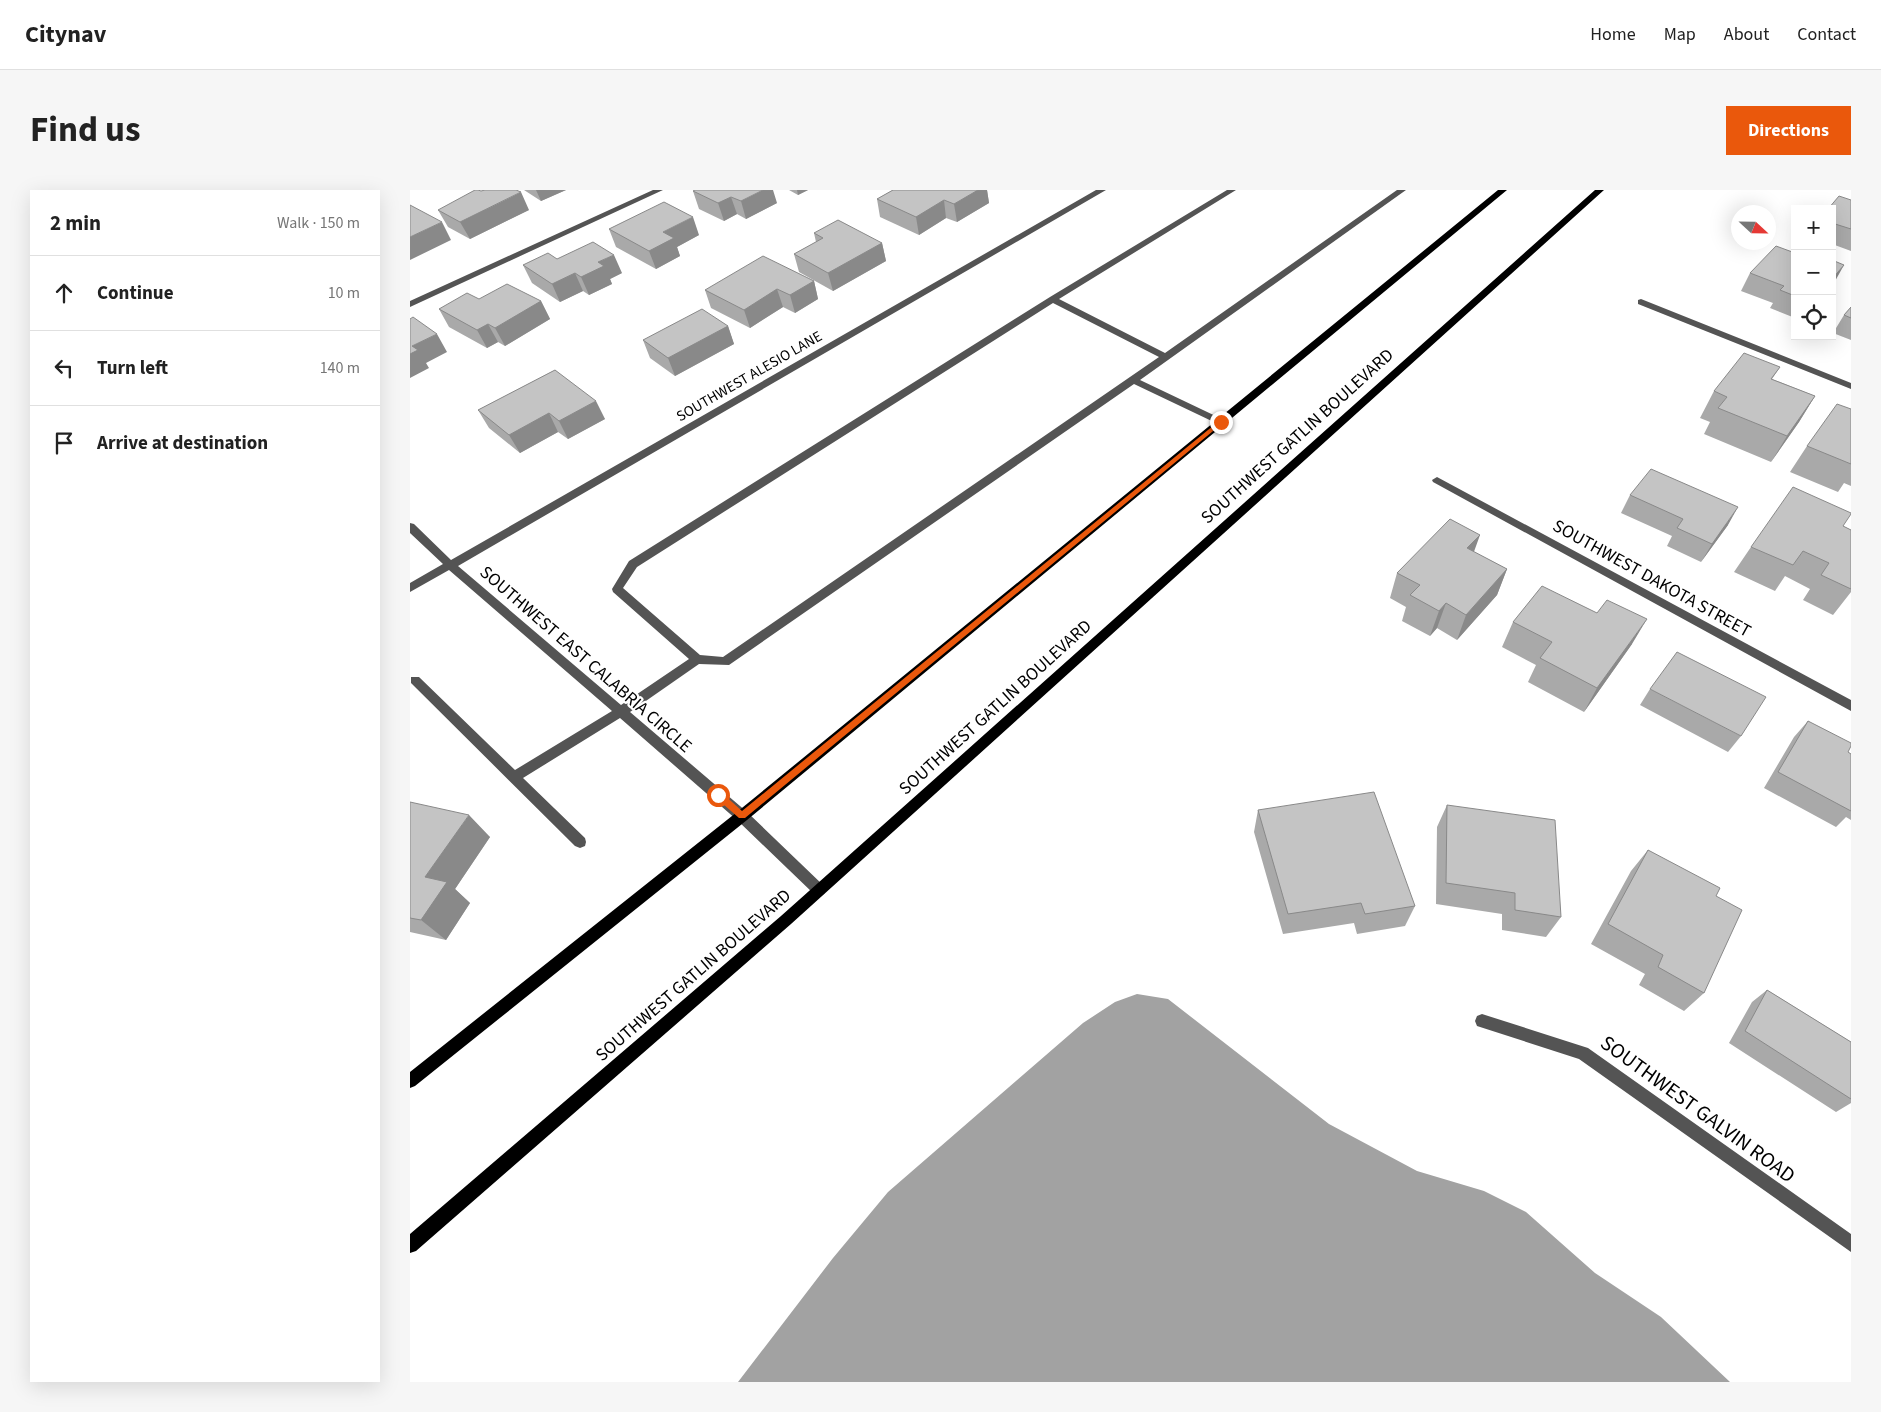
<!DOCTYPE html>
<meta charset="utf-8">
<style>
body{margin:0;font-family:"Source Sans 3",sans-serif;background:#f6f6f6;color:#222}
.controls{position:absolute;right:15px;top:15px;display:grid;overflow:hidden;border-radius:0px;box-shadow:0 5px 20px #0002}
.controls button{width:45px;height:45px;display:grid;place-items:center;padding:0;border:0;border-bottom:1px solid #e0e0e0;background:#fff;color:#222;font:25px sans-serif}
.compass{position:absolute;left:1321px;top:15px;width:45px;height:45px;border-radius:50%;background:#fff;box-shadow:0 5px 20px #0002;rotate:112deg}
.stop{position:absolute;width:15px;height:15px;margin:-11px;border:4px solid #ea580c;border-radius:50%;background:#fff}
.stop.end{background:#ea580c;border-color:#fff;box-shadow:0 1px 5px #0008}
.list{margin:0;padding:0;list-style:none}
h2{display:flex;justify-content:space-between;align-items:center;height:65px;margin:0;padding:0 20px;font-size:21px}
h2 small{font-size:16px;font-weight:400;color:#767676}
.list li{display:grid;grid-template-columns:32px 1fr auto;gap:15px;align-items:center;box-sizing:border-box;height:75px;padding:0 20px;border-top:1px solid #e0e0e0}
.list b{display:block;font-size:19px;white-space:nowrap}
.list em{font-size:16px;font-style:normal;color:#767676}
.icon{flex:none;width:28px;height:28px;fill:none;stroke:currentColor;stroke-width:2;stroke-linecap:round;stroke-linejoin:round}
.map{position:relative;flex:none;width:1441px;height:1192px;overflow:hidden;border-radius:0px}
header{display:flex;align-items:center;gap:30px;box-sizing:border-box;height:70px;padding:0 25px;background:#fff;border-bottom:1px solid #e0e0e0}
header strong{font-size:24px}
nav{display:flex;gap:28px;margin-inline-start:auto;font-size:18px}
.intro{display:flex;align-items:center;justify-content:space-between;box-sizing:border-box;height:120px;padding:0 30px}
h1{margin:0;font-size:35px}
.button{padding:12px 22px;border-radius:0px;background:#ea580c;color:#fff;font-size:18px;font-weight:700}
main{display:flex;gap:30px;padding:0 30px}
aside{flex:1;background:#fff;border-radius:0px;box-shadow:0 5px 20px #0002}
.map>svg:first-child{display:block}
.water{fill:#a2a2a2}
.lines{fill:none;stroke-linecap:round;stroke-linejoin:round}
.minor{fill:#545454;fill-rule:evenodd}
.major{fill:#000;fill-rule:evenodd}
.wall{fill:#a9a9a9}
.shaded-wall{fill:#898989}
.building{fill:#c4c4c4;stroke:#898989}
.route{fill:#ea580c}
.labels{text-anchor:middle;stroke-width:4.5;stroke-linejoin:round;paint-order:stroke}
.far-street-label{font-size:15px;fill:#000;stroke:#fff}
.street-label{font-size:18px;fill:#000;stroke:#fff}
.near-street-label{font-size:21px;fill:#000;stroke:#fff}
</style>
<header>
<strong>Citynav</strong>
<nav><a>Home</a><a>Map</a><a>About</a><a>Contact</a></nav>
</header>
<div class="intro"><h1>Find us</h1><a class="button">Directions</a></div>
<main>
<aside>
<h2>2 min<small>Walk · 150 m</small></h2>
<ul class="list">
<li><svg class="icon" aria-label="ahead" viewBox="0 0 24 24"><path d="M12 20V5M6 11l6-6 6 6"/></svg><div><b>Continue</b></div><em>10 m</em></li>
<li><svg class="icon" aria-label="left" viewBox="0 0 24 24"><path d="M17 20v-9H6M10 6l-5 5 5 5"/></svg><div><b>Turn left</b></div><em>140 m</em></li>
<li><svg class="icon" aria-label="arrive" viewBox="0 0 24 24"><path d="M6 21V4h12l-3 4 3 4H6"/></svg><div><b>Arrive at destination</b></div></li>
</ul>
</aside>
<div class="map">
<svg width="1441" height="1192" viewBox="0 0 1441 1192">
<rect width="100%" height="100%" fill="#fff"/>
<path class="water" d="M727,804L758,809L919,934L1007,981L1074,1001L1116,1022L1185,1083L1251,1127L1320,1192H328L423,1068L478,1002L673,833L705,812Z"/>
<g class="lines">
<path class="minor" d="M243,0H253L0,117V111Z
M686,0H696L48,376L211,515L279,469L203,402L202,399L219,371L640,107L817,0H826L649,109L755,163L987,0H996L730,190L814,230V234H808L724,194L319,475L289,474L220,522L337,622L414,696L416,700L414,704L409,706L404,704L327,630L210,528L113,588L175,648L176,652L175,656L170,658L165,656L1,493V487H9L105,580L202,521L39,380L0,402V393L33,374L0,343V333L4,334L41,370ZM643,113L749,167L313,467L290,465L213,398L227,377Z
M1231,109L1441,193V199L1228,114V110Z
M1027,287L1441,510V521L1023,292L1022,290Z
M1072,824L1178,858L1441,1044V1062L1169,869L1067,836L1065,831L1067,826Z"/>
<path class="major" d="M1088,0H1097L337,630L5,896L0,898V882L327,622Z
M1185,0H1194L381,734L6,1061L0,1063V1044L371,726Z"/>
</g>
<path class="wall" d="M114,0H156L131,11Z
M379,0H398L388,5Z
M483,0H577L579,13L547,32L536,28L509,45L470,27L467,9Z
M283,1L367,13L336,29L327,24L314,31L289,19Z
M1441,10V61L1422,54V19Z
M28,20H119L60,49L38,37Z
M199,39L289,45L267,57L270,66L246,79L206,57Z
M404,43L472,53L476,71L423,101L389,82L384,64L406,52Z
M1385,63V128L1360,118L1363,113L1331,101L1340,83Z
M147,69L212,83L200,89L202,94L179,105L173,101L150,112L122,93L113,75Z
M404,91L408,109L385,123L373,117L340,138L301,118L295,100Z
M69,109L131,111L140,129L95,156L88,152L77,158L39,137L29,119Z
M1441,117V150L1423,143L1434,125Z
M318,136L324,154L265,186L240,168L233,150Z
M1370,177L1362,189L1405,206L1389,232L1361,272L1294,244L1300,232L1290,228L1304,201Z
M145,180L195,229L158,249L148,242L110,263L79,238L68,220Z
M1441,219V296L1434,293L1428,302L1380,282L1397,256Z
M1220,305L1318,335L1291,372L1257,356L1262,346L1211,323Z
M1433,336L1441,340V402L1423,425L1393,410L1400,399L1375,386L1365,401L1324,382L1341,357Z
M1064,362L1097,379L1087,405L1047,450L1027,438L1020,446L992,431L996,417L980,408L987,383Z
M1103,432L1222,454L1174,522L1118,492L1126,475L1092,457Z
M1240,499L1331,546L1318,562L1230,515Z
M1398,531L1438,562L1441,564V630L1436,627L1426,637L1354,598L1384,547Z
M0,612L80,647L45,699L60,713L36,750L0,742Z
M1037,615L1151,727L1136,747L1092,740V724L1026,714L1027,637Z
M848,620L1005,716L995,736L947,744L944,733L873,744L844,642Z
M1238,660L1306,706L1294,803L1274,821L1229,795L1235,784L1181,754L1221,681Z
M1357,800L1441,852V913L1426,922L1319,853L1342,812Z"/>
<path class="shaded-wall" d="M126,0H156L131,11Z
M353,0H363L367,13L336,29L331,11Z
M387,0H398L388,5Z
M568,0H577L579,13L547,32L544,14Z
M111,2L119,20L60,49L50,32Z
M321,7L327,24L314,31L308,13Z
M534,10L536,28L509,45L506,27Z
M283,27L289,45L267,57L270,66L246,79L239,61L253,42Z
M32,32L41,50L0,70V47Z
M472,53L476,71L423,101L418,83Z
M204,65L212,83L200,89L202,94L179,105L171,87L188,72Z
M1434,75L1424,93L1422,95V89Z
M165,83L173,101L150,112L142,94Z
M404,91L408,109L385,123L380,105Z
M367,99L373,117L340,138L334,120Z
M131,111L140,129L95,156L85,138Z
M78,134L88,152L77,158L67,140Z
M318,136L324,154L265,186L258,168Z
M27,144L37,162L16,173L19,178L0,188V164L2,156Z
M1405,206L1389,232L1361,272L1377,246Z
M186,211L195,229L158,249L149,231Z
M139,223L148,242L110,263L99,245Z
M1328,317L1318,335L1291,372L1302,354Z
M1070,345L1061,370L1057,358Z
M1097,379L1087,405L1047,450L1056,425Z
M1036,413L1027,438L1020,446L1029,421Z
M1237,429L1222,454L1174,522L1187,498Z
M59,625L80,647L45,699L60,713L36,750L11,730L15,687Z"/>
<path class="building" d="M65,0H68L71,1L75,0H106L111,2L50,32L28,20Z
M285,0H353L331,11L321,7L308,13L283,1Z
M483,0H568L544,14L534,10L506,27L467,9Z
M1429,6L1441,10V39L1422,33V19H1418Z
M254,12L283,27L253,42L264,48L239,61L199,39Z
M0,15L32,32L0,47Z
M428,30L472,53L418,83L384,64L413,48L404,43Z
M183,52L204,65L188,72L194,76L171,87L165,83L142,94L113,75L138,63L147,69Z
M1366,56L1385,63V106L1370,100L1374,96L1340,83Z
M353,66L404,91L380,105L367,99L334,120L295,100Z
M1422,70L1434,75L1422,89Z
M97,94L131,111L85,138L78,134L67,140L29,119L57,103L69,109Z
M1441,117V128L1434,125Z
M292,119L318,136L258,168L233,150Z
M3,127L27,144L2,156L8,160L0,164V129Z
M1334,163L1370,177L1361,189L1405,206L1377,246L1308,218L1317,207L1304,201Z
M145,180L186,211L149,231L139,223L99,245L68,220Z
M1427,214L1441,219V274L1397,256Z
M1241,279L1328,317L1302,354L1267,338L1273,329L1220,305Z
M1383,297L1441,323V324L1433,336L1441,340V399L1411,385L1419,373L1393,361L1383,375L1341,357Z
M1040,329L1070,345L1057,358L1097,379L1056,425L1036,413L1029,421L1000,405L1010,395L987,383Z
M1132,396L1187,423L1197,410L1237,429L1187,498L1130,468L1142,452L1103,432Z
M1267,462L1356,507L1331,546L1240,499Z
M1398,531L1441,553V556L1438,562L1441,564V621L1368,582Z
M964,602L1005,716L955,724L951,713L878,724L848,620Z
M0,612L59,625L15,687L37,692L11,730L0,728Z
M1037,615L1145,630L1151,727L1105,720V703L1036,693Z
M1238,660L1310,698L1306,706L1332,720L1294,803L1248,777L1253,765L1198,734Z
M1357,800L1441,852V909L1335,841Z"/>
<path class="route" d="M809,231L814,232L335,628H329L305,607V602H311L332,621Z"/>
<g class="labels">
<g class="far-street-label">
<text transform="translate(339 186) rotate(-30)" y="5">SOUTHWEST ALESIO LANE</text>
</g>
<g class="street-label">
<text transform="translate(887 246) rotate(-42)" y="6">SOUTHWEST GATLIN BOULEVARD</text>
<text transform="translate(1242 388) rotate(29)" y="6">SOUTHWEST DAKOTA STREET</text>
<text transform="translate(176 469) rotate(41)" y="6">SOUTHWEST EAST CALABRIA CIRCLE</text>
<text transform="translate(585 517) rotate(-42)" y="6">SOUTHWEST GATLIN BOULEVARD</text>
<text transform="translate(283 785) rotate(-41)" y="6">SOUTHWEST GATLIN BOULEVARD</text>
</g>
<g class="near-street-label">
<text transform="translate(1288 919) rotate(36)" y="7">SOUTHWEST GALVIN ROAD</text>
</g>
</g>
</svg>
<div class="controls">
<button>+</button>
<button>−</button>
<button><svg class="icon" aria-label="locate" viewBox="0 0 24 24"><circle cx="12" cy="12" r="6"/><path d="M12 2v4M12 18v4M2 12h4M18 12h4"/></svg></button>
</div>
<svg class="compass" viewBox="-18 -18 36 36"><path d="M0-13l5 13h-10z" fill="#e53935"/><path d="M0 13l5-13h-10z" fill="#767676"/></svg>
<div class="stop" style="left:308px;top:605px"></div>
<div class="stop end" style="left:811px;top:232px"></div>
</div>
</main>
